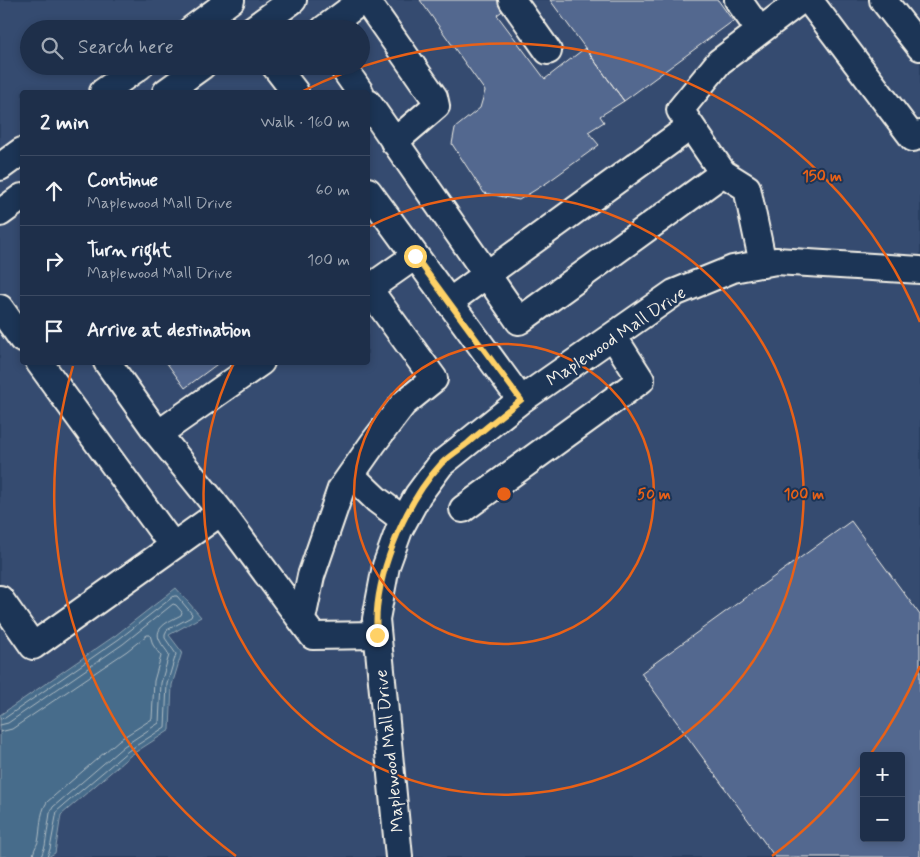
<!DOCTYPE html>
<meta charset="utf-8">
<style>
body{margin:0;font-family:Mynerve,sans-serif;background:#2b3b54;color:#f1f3f6}
.controls{position:absolute;right:15px;bottom:15px;display:grid;overflow:hidden;border-radius:5px;box-shadow:0 2px 8px #0003}
.controls button{width:45px;height:45px;display:grid;place-items:center;padding:0;border:0;border-bottom:1px solid #3c4a62;background:#1e2f4a;color:#f1f3f6;font:25px sans-serif}
.stop{position:absolute;width:15px;height:15px;margin:-11px;border:4px solid #ffd166;border-radius:50%;background:#fff}
.stop.end{background:#ffd166;border-color:#fff;box-shadow:0 1px 5px #0008}
.list{margin:0;padding:0;list-style:none}
h2{display:flex;justify-content:space-between;align-items:center;height:65px;margin:0;padding:0 20px;font-size:21px}
h2 small{font-size:16px;font-weight:400;color:#a1a9b5}
.list li{display:grid;grid-template-columns:32px 1fr auto;gap:15px;align-items:center;box-sizing:border-box;height:70px;padding:0 20px;border-top:1px solid #3c4a62}
.list b{display:block;font-size:19px;white-space:nowrap}
.list p{margin:0;font-size:16px;white-space:nowrap;color:#a1a9b5}
.list em{font-size:16px;font-style:normal;color:#a1a9b5}
.icon{flex:none;width:28px;height:28px;fill:none;stroke:currentColor;stroke-width:2;stroke-linecap:round;stroke-linejoin:round}
.map{position:relative;flex:none;width:920px;height:857px;overflow:hidden}
.search{position:absolute;background:#1e2f4a;box-shadow:0 2px 8px #0003;left:20px;top:20px;width:350px;height:55px;display:flex;align-items:center;gap:12px;box-sizing:border-box;padding:0 18px;border-radius:28px;color:#a1a9b5;font-size:19px}
.panel{position:absolute;background:#1e2f4a;box-shadow:0 2px 8px #0003;left:20px;top:90px;width:350px;height:275px;border-radius:5px}
.map>svg:first-child{display:block}
.built{fill:#354b70;fill-rule:evenodd}
.water{fill:#476c8b;stroke:#8ca1b0}
.lines{fill:none;stroke-linecap:round;stroke-linejoin:round}
.shore{stroke:#afbcc3;stroke-width:1}
.building{fill:#52688f;stroke:#f4f1e8;fill-rule:evenodd}
.minor-casing{stroke:#f4f1e8;stroke-width:30}
.minor{stroke:#1d3557;stroke-width:26}
.route{stroke:#ffd166;stroke-width:6}
.ring{fill:none;stroke:#e96117;stroke-width:2.5}
.labels{text-anchor:middle;stroke-width:4;stroke-linejoin:round;paint-order:stroke}
.street-label{font-size:18px;fill:#f4f1e8;stroke:#1d3557}
.centre{fill:#e96117;stroke:#1d3557;stroke-width:2.5}
.ring-label{font-size:15px;text-anchor:middle;font-weight:bold;fill:#e96117;stroke:#1d3557;stroke-width:4;stroke-linejoin:round;paint-order:stroke}
</style>
<div class="map">
<svg width="920" height="857" viewBox="0 0 920 857">
<rect width="100%" height="100%" fill="#283f62"/>
<filter id="ink" filterUnits="userSpaceOnUse"><feTurbulence type="fractalNoise" baseFrequency=".02" numOctaves="2"/><feDisplacementMap in="SourceGraphic" scale="10" xChannelSelector="R" yChannelSelector="G"/><feConvolveMatrix kernelMatrix="1 2 1 2 8 2 1 2 1" color-interpolation-filters="sRGB"/></filter>
<g filter="url(#ink)">
<path class="built" d="M0,0H920V857H0ZM29,29H361V66H29ZM22,92H368V362H22ZM864,756H901V838H864Z"/>
<path class="water" d="M176,588L201,617L169,635L182,652L172,685L170,730L131,755L61,815L55,853L48,857H0V715L116,635Z"/>
<g class="lines">
<path class="shore" d="M0,719L5,718L119,639L174,596H177L192,614L191,617L167,630L165,634V638L176,654L167,684L165,727L128,751L57,811L50,849L47,857
M0,725L8,723L123,644L173,604L176,605L182,612L181,615C172,620 152,627 160,641C162,646 167,650 169,655L161,683L159,723L124,746L53,807L50,813L45,846L41,857
M0,732L12,729L127,651L147,635H150L153,645L161,656L154,681L152,719L119,740L47,802C39,814 41,829 38,842C36,847 33,851 33,857"/>
</g>
<path class="building" d="M420,0H499L505,9L497,15L545,79L585,48L624,101L600,116L604,122L588,132L599,145L548,182L519,200L484,193L452,144L455,128L480,108L485,91Z
M550,0H718L733,21L624,101Z
M166,362H220L185,388Z
M851,521L920,615V857H775L641,673ZM864,756H901V838H864Z"/>
<g class="lines">
<g class="minor-casing">
<path id="minor" d="M366,0L434,97L436,106L394,142
M512,0L548,51
M738,0L760,31
M809,0L913,138L920,134
M883,0L920,47
M192,29L231,0
M253,29L293,0
M324,29L363,0
M275,66L295,92
M342,66L360,92
M103,92L140,66
M166,92L202,66
M368,103L519,321L723,173L747,188L763,264
M0,167L22,151
M723,173L680,110L719,62L801,0
M368,191L521,400
M0,213L22,197
M368,289L415,256
M449,302L691,126
M0,308L22,339
M39,362L173,546
M107,362L158,434
M351,475L377,500L404,520
M463,509L641,380L613,336
M221,512L313,636L377,635
M0,599L33,646L221,512L158,434L261,362
M302,619L311,576L341,489L374,442L403,404L434,379L368,288
M399,857L376,619L386,566L399,530L418,495L441,464L521,400L674,293L733,269L776,261L920,270"/>
</g>
<use href="#minor" class="minor"/>
</g>
</g>
<g class="lines" filter="url(#ink)">
<path class="route" d="M377,635C372,581 404,504 441,464C449,456 459,450 468,443C485,428 503,414 521,400L415,256"/>
</g>
<g class="ring">
<circle cx="504" cy="494" r="150"/>
<path d="M368 227A300 300 0 1 1 233 365"/>
<path d="M920 666A450 450 0 0 1 870 755M863 765A450 450 0 0 1 772 856M236 856A450 450 0 0 1 73 366M303 91A450 450 0 0 1 920 322"/>
</g>
<g class="labels">
<g class="street-label">
<text transform="translate(616 336) rotate(-34)" y="6">Maplewood Mall Drive</text>
<text transform="translate(389 751) rotate(-96)" y="6">Maplewood Mall Drive</text>
</g>
</g>
<circle cx="504" cy="494" r="8" class="centre"/>
<g class="ring-label">
<text x="822" y="181">150 m</text>
<text x="654" y="499">50 m</text>
<text x="804" y="499">100 m</text>
</g>
</svg>
<div class="controls">
<button>+</button>
<button>−</button>
</div>
<div class="stop" style="left:415px;top:256px"></div>
<div class="stop end" style="left:377px;top:635px"></div>
<div class="search"><svg class="icon" aria-label="search" viewBox="0 0 24 24"><circle cx="10" cy="10" r="6"/><path d="M15 15l6 6"/></svg>Search here</div>
<section class="panel">
<h2>2 min<small>Walk · 160 m</small></h2>
<ul class="list">
<li><svg class="icon" aria-label="ahead" viewBox="0 0 24 24"><path d="M12 20V5M6 11l6-6 6 6"/></svg><div><b>Continue</b><p>Maplewood Mall Drive</p></div><em>60 m</em></li>
<li><svg class="icon" aria-label="right" viewBox="0 0 24 24"><path d="M7 20v-9h11M14 6l5 5-5 5"/></svg><div><b>Turn right</b><p>Maplewood Mall Drive</p></div><em>100 m</em></li>
<li><svg class="icon" aria-label="arrive" viewBox="0 0 24 24"><path d="M6 21V4h12l-3 4 3 4H6"/></svg><div><b>Arrive at destination</b></div></li>
</ul>
</section>
</div>
